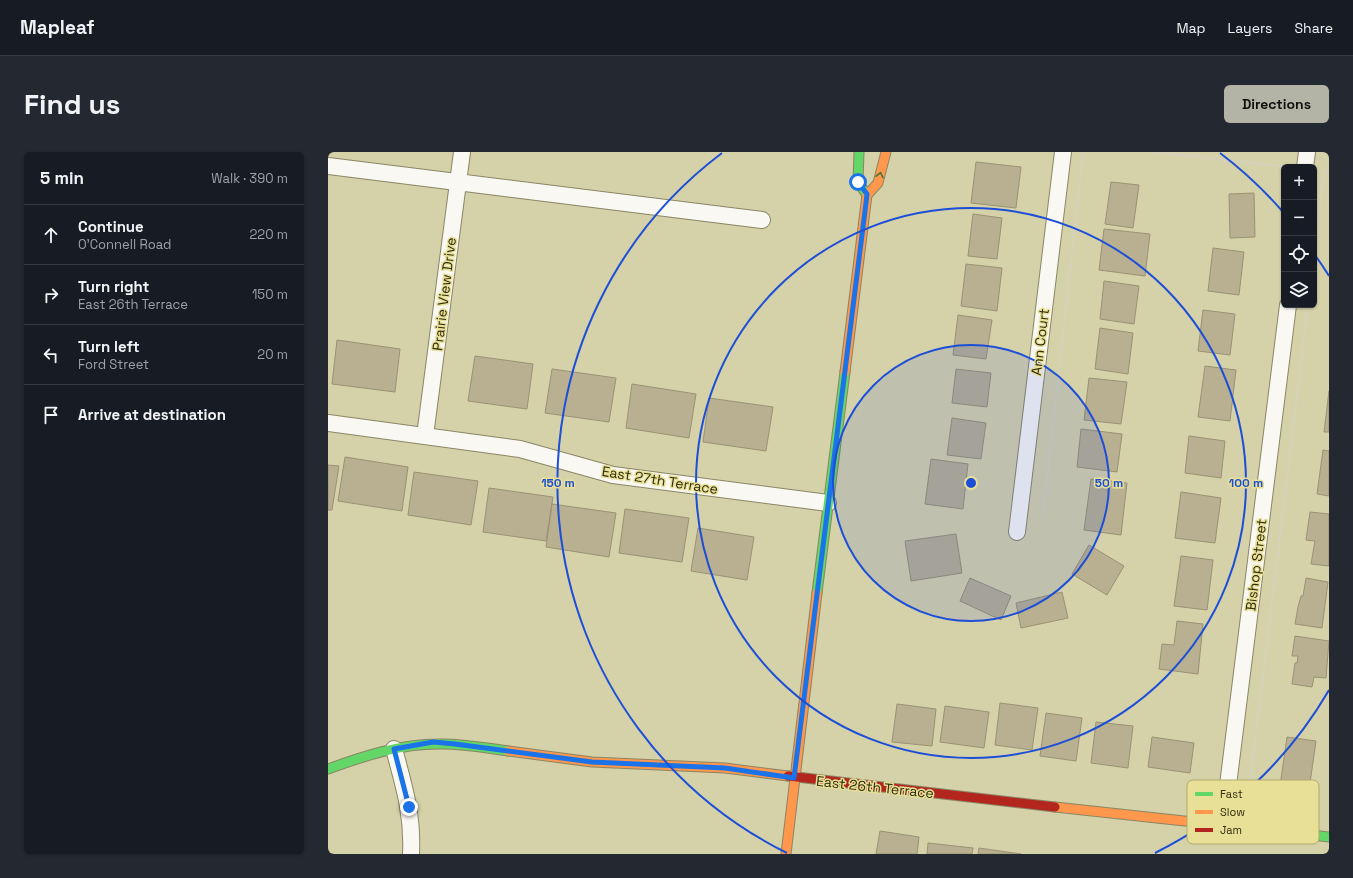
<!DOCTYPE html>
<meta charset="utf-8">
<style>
body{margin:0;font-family:"Space Grotesk",sans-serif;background:#242831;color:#f1f3f6}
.controls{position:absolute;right:12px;top:12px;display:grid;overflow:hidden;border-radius:6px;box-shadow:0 1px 3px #0004}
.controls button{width:36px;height:36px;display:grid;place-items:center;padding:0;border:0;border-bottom:1px solid #363941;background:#171b24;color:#f1f3f6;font:20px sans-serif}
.stop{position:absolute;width:12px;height:12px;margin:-9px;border:3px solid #1a73e8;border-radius:50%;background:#fff}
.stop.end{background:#1a73e8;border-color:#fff;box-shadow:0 1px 4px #0008}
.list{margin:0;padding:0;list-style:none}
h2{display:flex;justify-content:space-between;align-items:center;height:52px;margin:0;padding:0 16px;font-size:17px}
h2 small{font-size:13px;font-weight:400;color:#9ea1a6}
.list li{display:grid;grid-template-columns:26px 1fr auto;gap:12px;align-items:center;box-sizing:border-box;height:60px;padding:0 16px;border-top:1px solid #363941}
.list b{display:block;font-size:15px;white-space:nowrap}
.list p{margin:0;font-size:13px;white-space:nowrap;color:#9ea1a6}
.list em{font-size:13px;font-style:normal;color:#9ea1a6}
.icon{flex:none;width:22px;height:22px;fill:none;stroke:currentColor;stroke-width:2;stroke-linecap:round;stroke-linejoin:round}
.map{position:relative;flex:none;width:1001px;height:702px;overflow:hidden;border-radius:6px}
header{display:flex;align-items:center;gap:24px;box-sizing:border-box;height:56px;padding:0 20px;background:#171b24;border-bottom:1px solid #363941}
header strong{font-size:19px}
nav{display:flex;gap:22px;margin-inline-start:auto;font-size:14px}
.intro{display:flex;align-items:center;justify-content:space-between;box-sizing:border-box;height:96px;padding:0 24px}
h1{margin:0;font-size:28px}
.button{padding:10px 18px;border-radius:6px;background:#b4b4a6;color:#111;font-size:14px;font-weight:700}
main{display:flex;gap:24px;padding:0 24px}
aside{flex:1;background:#171b24;border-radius:6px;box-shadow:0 1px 3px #0004}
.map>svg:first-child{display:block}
.building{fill:#b8b091;stroke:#9a9273}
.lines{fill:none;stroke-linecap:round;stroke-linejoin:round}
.street-casing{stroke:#8a8665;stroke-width:18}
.fast-casing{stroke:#8a8665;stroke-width:11}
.slow-casing{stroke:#8a8665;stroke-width:11}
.jam-casing{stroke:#8a8665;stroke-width:11}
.path{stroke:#d4d2c5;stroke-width:2.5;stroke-dasharray:2 2;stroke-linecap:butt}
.street{stroke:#f9f8f2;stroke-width:16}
.fast{stroke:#63d668;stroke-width:9}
.slow{stroke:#ff974d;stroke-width:9}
.jam{stroke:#b3261e;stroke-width:9}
.oneway{stroke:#477836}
.route{stroke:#1a73e8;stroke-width:5}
.ring{fill:none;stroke:#1d4ed8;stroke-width:2}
.labels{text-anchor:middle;stroke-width:3;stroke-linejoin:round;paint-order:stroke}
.street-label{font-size:14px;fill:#302c0e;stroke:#e8e096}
.key{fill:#e8e096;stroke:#b1aa6d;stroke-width:1}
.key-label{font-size:11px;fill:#302c0e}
.centre{fill:#1d4ed8;stroke:#e8e096;stroke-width:2}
.ring-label{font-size:12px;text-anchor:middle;font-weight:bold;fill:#1d4ed8;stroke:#e8e096;stroke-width:3;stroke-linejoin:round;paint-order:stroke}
</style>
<header>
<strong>Mapleaf</strong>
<nav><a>Map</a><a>Layers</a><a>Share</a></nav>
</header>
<div class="intro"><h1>Find us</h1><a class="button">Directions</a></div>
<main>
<aside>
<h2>5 min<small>Walk · 390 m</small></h2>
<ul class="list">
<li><svg class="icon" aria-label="ahead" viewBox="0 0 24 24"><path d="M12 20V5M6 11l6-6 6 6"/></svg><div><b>Continue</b><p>O'Connell Road</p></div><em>220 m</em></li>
<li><svg class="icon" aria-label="right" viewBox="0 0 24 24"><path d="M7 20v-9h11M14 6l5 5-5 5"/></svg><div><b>Turn right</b><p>East 26th Terrace</p></div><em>150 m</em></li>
<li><svg class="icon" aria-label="left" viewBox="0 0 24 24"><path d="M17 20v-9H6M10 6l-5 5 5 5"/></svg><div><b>Turn left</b><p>Ford Street</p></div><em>20 m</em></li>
<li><svg class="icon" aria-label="arrive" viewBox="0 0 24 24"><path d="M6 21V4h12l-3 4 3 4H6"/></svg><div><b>Arrive at destination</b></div></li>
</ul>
</aside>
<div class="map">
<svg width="1001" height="702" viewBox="0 0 1001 702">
<rect width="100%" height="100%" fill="#d5d1a9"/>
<path class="building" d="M648,10L693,15L688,56L643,51Z
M783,30L811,33L805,76L777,72Z
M926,41L927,85L902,86L901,42Z
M645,62L674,66L669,107L640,104Z
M776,77L822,82L817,124L771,118Z
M885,96L916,100L911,143L880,139Z
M638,112L674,116L669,159L633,154Z
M776,129L811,134L806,172L772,167Z
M875,158L907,162L902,203L870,199Z
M630,163L664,168L658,207L625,203Z
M772,176L805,181L800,222L767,217Z
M9,188L72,197L67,240L4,232Z
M147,204L205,212L199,257L140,249Z
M877,214L908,218L902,269L870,265Z
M224,217L288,226L281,270L217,261Z
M628,217L663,221L659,255L624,251Z
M761,226L799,230L793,272L756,268Z
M304,232L368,242L361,286L298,276Z
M1001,239V280H996Z
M381,246L445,255L438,299L375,290Z
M624,266L658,271L653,307L619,303Z
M753,277L794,282L789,320L749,315Z
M861,284L897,289L893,326L857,321Z
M995,298L1001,299V344L989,342Z
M17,305L80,315L74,359L10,349Z
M603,307L640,312L635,357L597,352Z
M0,313L11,314L4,358H0Z
M86,320L150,329L143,373L80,363Z
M763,327L799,331L793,383L756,378Z
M161,336L225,345L218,389L155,380Z
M853,340L893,346L887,391L847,386Z
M224,352L288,361L281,405L218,395Z
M297,357L361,366L354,410L291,401Z
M982,360L1001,362V414L983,412L987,389L978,388Z
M370,376L426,385L419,428L363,419Z
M628,382L634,421L583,429L577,389Z
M761,393L796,414L779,443L744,422Z
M853,404L885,408L879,458L846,454Z
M642,426L683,444L673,468L632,449Z
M978,426L1000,430L994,476L967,472L970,455L973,444H975Z
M734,440L740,466L693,476L688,451Z
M849,469L875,472L870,522L831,517L834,492L846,493Z
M967,484L1001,489L998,526L986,525L984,535L964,532L967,511H969L970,504H964Z
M672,551L710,556L704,598L667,593Z
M569,552L608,557L604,594L564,590Z
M617,554L661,560L656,596L612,590Z
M718,561L754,566L748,609L712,604Z
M768,570L805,574L800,616L763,611Z
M824,585L866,591L862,621L820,615Z
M959,585L988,589L981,638L952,634Z
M552,679L591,685L589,702H548Z
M600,691L645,696L644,702H599Z
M651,696L693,702H650Z"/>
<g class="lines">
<g class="street-casing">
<path id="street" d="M0,14L434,68
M977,15L979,0
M0,271L192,297L285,323L500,351
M97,284L134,0
M689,380L735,0
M66,597C76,634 85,663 83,702
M895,673L960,153"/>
</g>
<g class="fast-casing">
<path id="fast" d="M531,0L530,30L539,43
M489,441L517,220
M0,617C36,604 72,592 110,592C134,591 157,596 180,599
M949,679L1001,685"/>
</g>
<g class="slow-casing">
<path id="slow" d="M517,220L539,43L550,31L558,0
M180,599L264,610L397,616L460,624
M727,655L949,679
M458,702L489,441"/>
</g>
<g class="jam-casing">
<path id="jam" d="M460,624L727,655"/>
</g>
<path class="path" d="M825,0L960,15
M986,102L996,19H1001
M715,364L755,0
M919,656L980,153"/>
<use href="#street" class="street"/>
<use href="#fast" class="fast"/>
<use href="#slow" class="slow"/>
<use href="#jam" class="jam"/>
</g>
<defs><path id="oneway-chevron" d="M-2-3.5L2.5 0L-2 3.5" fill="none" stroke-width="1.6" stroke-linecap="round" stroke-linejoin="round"/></defs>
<use class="oneway" href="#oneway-chevron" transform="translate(552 23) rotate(-77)"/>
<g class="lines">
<path class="route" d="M81,655L66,597L105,590L127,592L264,610L397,616L466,626L538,51L539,42L530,30"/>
</g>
<circle cx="643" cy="331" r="138" fill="#1d4ed8" fill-opacity=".12"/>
<g class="ring">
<circle cx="643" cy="331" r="138"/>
<circle cx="643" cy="331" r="275"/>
<path d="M1001 538A413 413 0 0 1 827 701M459 701A413 413 0 0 1 394 1M892 1A413 413 0 0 1 955 60M987 103A413 413 0 0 1 1001 124"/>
</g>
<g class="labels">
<g class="street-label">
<text transform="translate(116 142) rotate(-83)" y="5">Prairie View Drive</text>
<text transform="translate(712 190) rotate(-83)" y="5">Ann Court</text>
<text transform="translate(332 328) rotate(9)" y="5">East 27th Terrace</text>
<text transform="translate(928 413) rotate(-83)" y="5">Bishop Street</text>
<text transform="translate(547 635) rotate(6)" y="5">East 26th Terrace</text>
</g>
</g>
<rect x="859" y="628" width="132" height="64" rx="6" class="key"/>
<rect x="867" y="640" width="18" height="4" fill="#63d668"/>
<rect x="867" y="658" width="18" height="4" fill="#ff974d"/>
<rect x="867" y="676" width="18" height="4" fill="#b3261e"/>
<g class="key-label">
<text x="892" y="646">Fast</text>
<text x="892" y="664">Slow</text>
<text x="892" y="682">Jam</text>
</g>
<circle cx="643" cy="331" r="6" class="centre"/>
<g class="ring-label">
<text x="781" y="335">50 m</text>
<text x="918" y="335">100 m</text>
<text x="230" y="335">150 m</text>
</g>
</svg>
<div class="controls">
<button>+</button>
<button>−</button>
<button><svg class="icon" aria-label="locate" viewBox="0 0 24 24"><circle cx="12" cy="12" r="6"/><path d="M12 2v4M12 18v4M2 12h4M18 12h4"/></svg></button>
<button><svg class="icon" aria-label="layers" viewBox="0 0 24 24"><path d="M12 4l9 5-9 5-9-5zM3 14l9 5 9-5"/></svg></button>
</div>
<div class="stop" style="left:530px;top:30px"></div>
<div class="stop end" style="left:81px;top:655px"></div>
</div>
</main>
